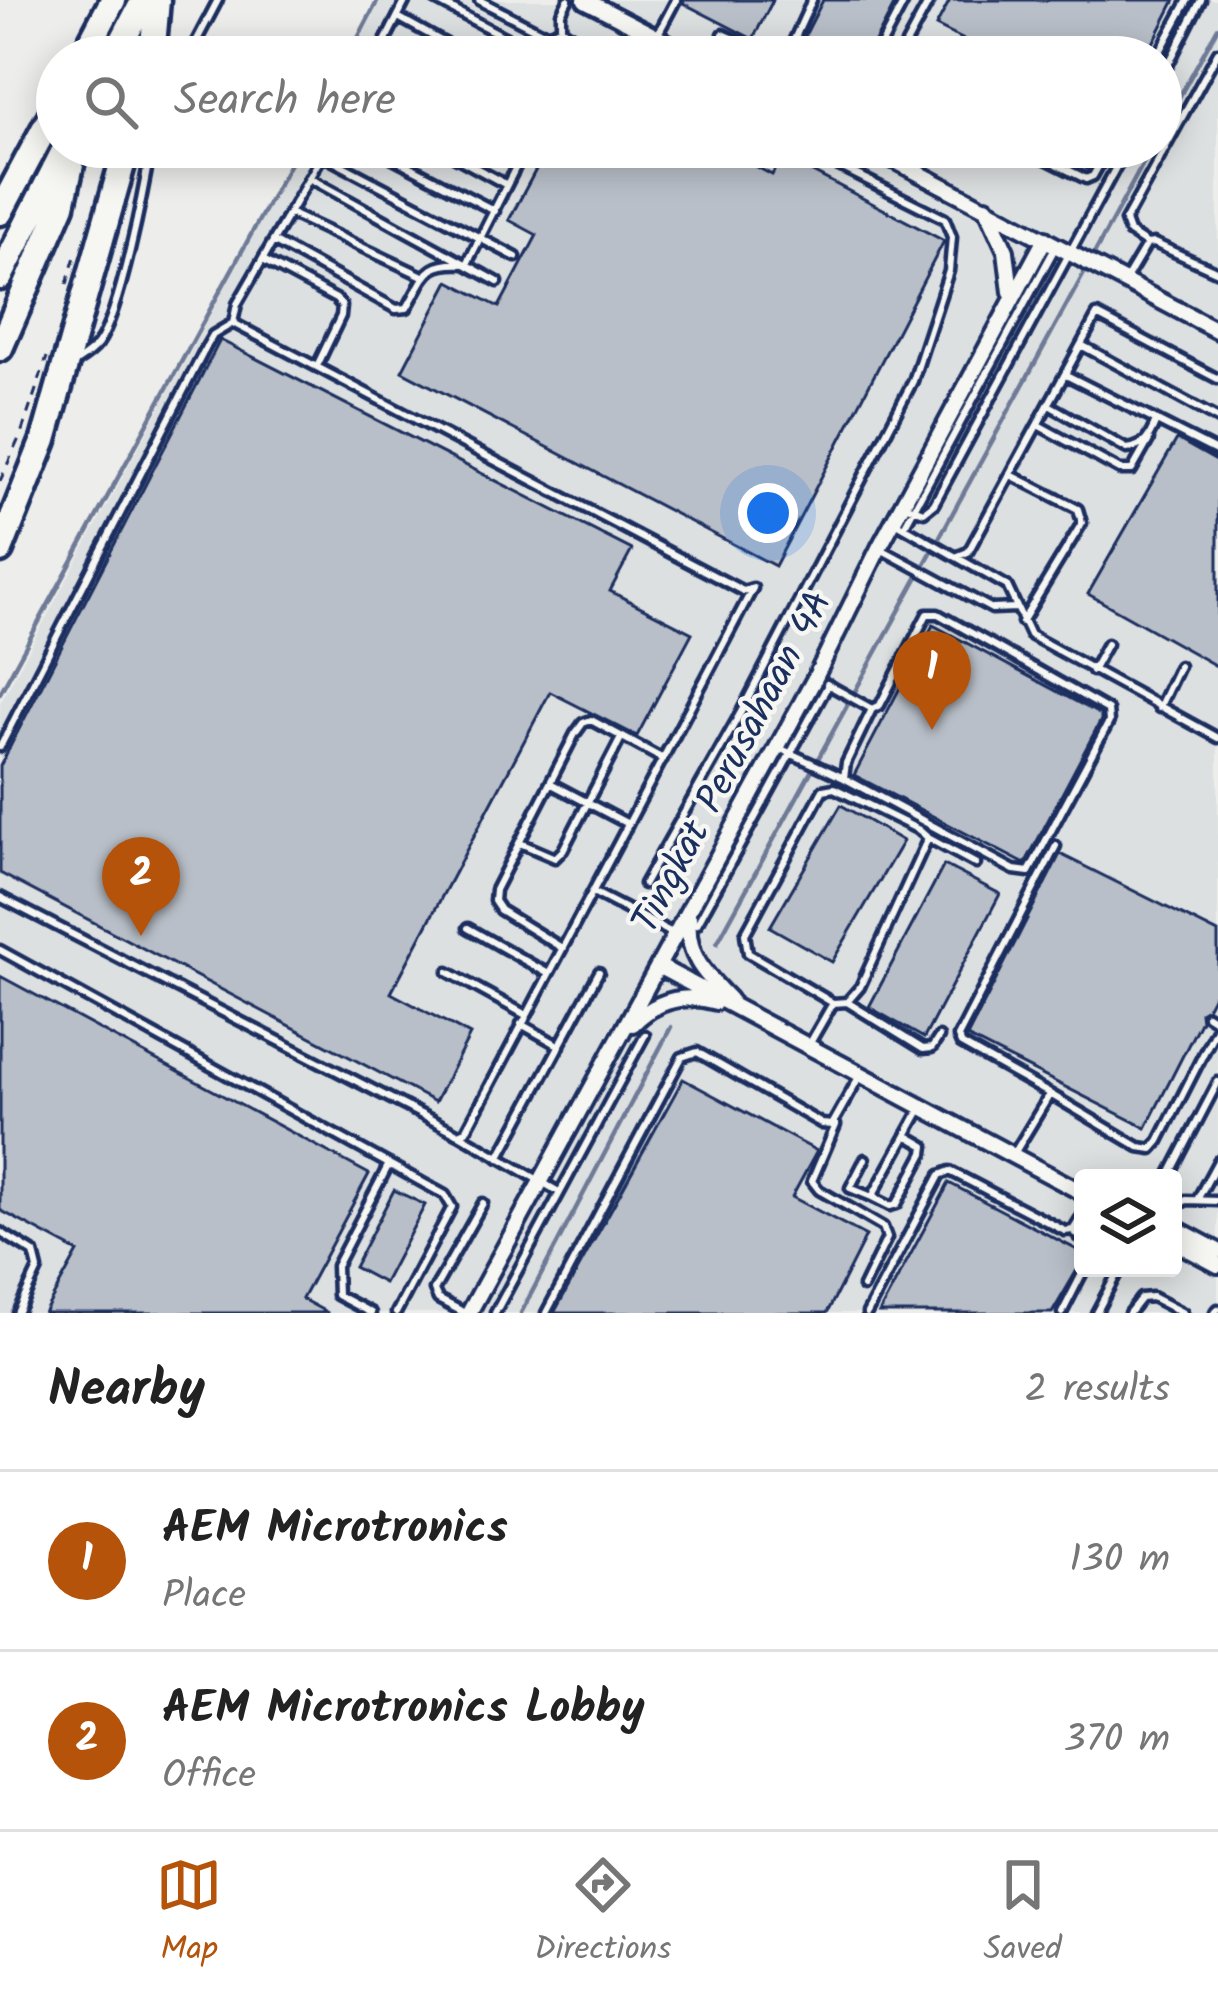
<!DOCTYPE html>
<style>
body{margin:0;font-family:Kalam,sans-serif;background:#f6f6f6;color:#222}
.controls{position:absolute;right:36px;bottom:36px;display:grid;overflow:hidden;border-radius:12px;box-shadow:0 6px 30px #0003}
.controls button{width:108px;height:108px;display:grid;place-items:center;padding:0;border:0;border-bottom:3px solid #e0e0e0;background:#fff;color:#222;font:60px sans-serif}
.you{position:absolute;left:768px;top:513px;width:42px;height:42px;margin:-30px;border:9px solid #fff;border-radius:50%;background:#1a73e8;box-shadow:0 0 0 18px #1a73e833}
.badge{display:grid;place-items:center;width:78px;height:78px;border-radius:50%;background:#b45309;color:#fff;font-size:39px;font-weight:700}
.pin{position:absolute;translate:-50% -99px;filter:drop-shadow(0 3px 6px #0008)}
.pin::after{content:'';position:absolute;top:63px;width:42px;height:36px;background:inherit;clip-path:polygon(0 0,100% 0,50% 100%)}
.list{margin:0;padding:0;list-style:none}
h2{display:flex;justify-content:space-between;align-items:center;height:156px;margin:0;padding:0 48px;font-size:51px}
h2 small{font-size:39px;font-weight:400;color:#767676}
.list li{display:grid;grid-template-columns:78px 1fr auto;gap:36px;align-items:center;box-sizing:border-box;height:180px;padding:0 48px;border-top:3px solid #e0e0e0}
.list b{display:block;font-size:45px;white-space:nowrap}
.list p{margin:0;font-size:39px;white-space:nowrap;color:#767676}
.list em{font-size:39px;font-style:normal;color:#767676}
.icon{flex:none;width:66px;height:66px;fill:none;stroke:currentColor;stroke-width:2;stroke-linecap:round;stroke-linejoin:round}
.map{position:relative;flex:none;width:1218px;height:1313px;overflow:hidden}
.search{position:absolute;background:#fff;box-shadow:0 6px 30px #0003;left:36px;right:36px;top:36px;height:132px;display:flex;align-items:center;gap:30px;box-sizing:border-box;padding:0 42px;border-radius:66px;color:#767676;font-size:45px}
.sheet{height:516px;background:#fff}
nav{display:flex;justify-content:space-around;align-items:center;box-sizing:border-box;height:168px;border-top:3px solid #e0e0e0;background:#fff;font-size:33px;color:#767676}
nav a{display:grid;justify-items:center;gap:6px}
nav .on{color:#b45309}
.map>svg:first-child{display:block}
.built{fill:#dde0e1;fill-rule:evenodd}
.lines{fill:none;stroke-linecap:round;stroke-linejoin:round}
.stream{stroke:#6e7a96;stroke-width:4.5}
.building{fill:#b9bfc8;stroke:#1b2f5e;stroke-width:3}
.service-casing{stroke:#1b2f5e;stroke-width:15}
.minor-casing{stroke:#1b2f5e;stroke-width:22}
.motorway-casing{stroke:#1b2f5e;stroke-width:33}
.path{stroke:#1b2f5e;stroke-width:3;stroke-dasharray:9 9;stroke-linecap:butt}
.service{stroke:#f6f6f2;stroke-width:6}
.minor{stroke:#f6f6f2;stroke-width:14}
.motorway{stroke:#f6f6f2;stroke-width:24}
.labels{text-anchor:middle;stroke-width:9;stroke-linejoin:round;paint-order:stroke}
.street-label{font-size:39px;fill:#1b2f5e;stroke:#f6f6f2}
</style>
<div class="map">
<svg width="1218" height="1313" viewBox="0 0 1218 1313">
<rect width="100%" height="100%" fill="#edeeec"/>
<filter id="ink" filterUnits="userSpaceOnUse"><feTurbulence type="fractalNoise" baseFrequency=".00833" numOctaves="2"/><feDisplacementMap in="SourceGraphic" scale="24" xChannelSelector="R" yChannelSelector="G"/><feConvolveMatrix kernelMatrix="1 2 1 2 8 2 1 2 1" color-interpolation-filters="sRGB"/></filter>
<g filter="url(#ink)">
<path class="built" d="M380,0H1218V1313H0V703L301,147H1161V57H349ZM1083,1178H1173V1268H1083Z"/>
<g class="lines">
<path class="stream" d="M348,57L378,0
M1161,130L1218,27
M1092,258L1152,147
M0,693L299,147
M717,943L1087,268
M521,1313L671,1027"/>
</g>
<path class="building" d="M683,0H773L753,39L683,3Z
M823,0H897L867,57H794Z
M950,0H1175L1146,57H963L970,43L936,26Z
M548,147H719L772,175L782,156L944,241L775,566L402,371L449,281L499,307L537,235L509,220Z
M1046,147H1099L1087,169Z
M220,340L632,550L610,591L692,633L637,736L550,692L391,993L470,1035L435,1102L0,873V766Z
M1177,439L1218,462V667L1088,594Z
M933,625L1101,715V720L1025,864L854,775Z
M841,805L903,841L832,962L770,927Z
M1060,854L1218,933V987L1207,1008L1200,1012L1201,1020L1146,1128L967,1037Z
M944,865L1000,894L924,1038L869,1007Z
M0,976L369,1174L302,1299L328,1313H44L78,1252L0,1210Z
M683,1079L817,1151L792,1197L866,1236L827,1313H554Z
M949,1183L1083,1253V1260L1052,1313H879Z
M394,1190L425,1205L384,1283L354,1267Z"/>
<g class="lines">
<g class="service-casing">
<path id="service" d="M435,0L542,57
M479,0L541,32L551,33L561,28L565,57
M568,0L561,13V28L578,41L617,57
M398,17L470,57
M658,34L676,0
M723,34L775,57
M383,47L401,57
M1218,52L1125,221L1129,232L1147,244L1154,243L1218,272
M188,57L218,0
M377,57L406,0
M786,57L812,0
M875,57L905,0
M899,57L930,0
M1157,57L1188,0
M1161,79L1201,0
M372,147L495,211
M437,147L505,184
M506,147L522,155
M1022,147L1086,179L1093,176L1109,147
M322,155L516,257
M309,178L498,282
M289,213L425,277
M273,241L396,309L407,308C427,274 425,261 467,264L526,147
M263,260L336,299L342,306L341,316L317,366
M1125,281L1147,244
M1081,345L1218,419
M76,362C84,357 92,352 98,344C120,314 144,188 151,147
M1066,375L1218,452
M1049,405L1127,449C1146,446 1149,438 1156,421
M1038,425L1120,470H1132L1149,440
M1011,475L1078,509L1082,523L1022,622
M904,505L924,512L934,504L1127,147
M895,522L1007,586L1030,635L1218,738
M904,527L1055,248
M879,548L992,609L1016,608
M958,556L968,552L1097,315L1218,379
M1092,671L1107,644
M827,684L872,709
M1159,708L1179,666
M0,747L206,347L213,335L233,323
M779,748L844,778L1014,870L1029,872L1109,722L1108,710L938,614H927L880,705L872,709L846,763L844,778
M550,783L626,823
M928,838L976,864
M520,843L555,858L563,850L621,738
M644,884L741,712L913,381L949,271L952,237L945,219L801,147
M593,892L672,933
M0,897L459,1134L466,1131L753,588L743,591L233,323L237,304L327,147
M697,924L828,685
M468,928L547,973
M562,948L500,910L494,901L495,890L575,734L583,723L591,720L663,759
M0,950L445,1195L452,1207L396,1313
M448,972L526,1015
M847,1002L923,1049L932,1048L939,1037
M1207,1015L1218,1022
M521,1024L560,1046
M810,1043L833,1003L847,1002L860,987L928,838L919,830L834,788L823,790L745,934L748,953L833,1003
M1050,1094L1139,1147L1152,1149L1159,1141L1218,1025
M836,1125L812,1181L819,1190L883,1227L887,1238L863,1287
M459,1134L559,1192
M1015,1152L1050,1094L961,1044L958,1037L1056,846
M499,1158L599,972
M865,1159L850,1188L872,1197L920,1110
M1168,1178L1218,1082
M872,1197L890,1206L897,1204L924,1153L925,1146L906,1135
M1198,1198L1218,1161
M1173,1209L1186,1200L1218,1201
M1073,1230L1083,1241
M0,1232L34,1253L38,1269L17,1313
M371,1313L337,1295L336,1266L389,1164
M465,1313L438,1299L434,1290L483,1203
M495,1313L645,1035
M546,1313L682,1057L697,1052L822,1124L832,1125L859,1077
M867,1313L940,1175L950,1171L1065,1231L1073,1230L1083,1214
M1062,1313L1085,1268
M1096,1313L1120,1268
M1129,1313L1141,1298L1152,1297L1183,1313
M1215,1313L1218,1309"/>
</g>
<g class="minor-casing">
<path id="minor" d="M585,0L695,57
M869,147L1218,331
M986,207L1006,251L1011,292
M689,918C685,955 706,975 730,1000
M658,966L1083,1193
M633,1024C656,1000 683,993 716,1002
M1173,1227L1218,1251
M1173,1241L1218,1265
M469,1313L815,678L879,548L1045,239"/>
</g>
<g class="motorway-casing">
<path id="motorway" d="M83,57L113,0
M114,57L144,0
M152,57L157,0
M0,212L57,105
M0,277L66,147
M0,348L62,205L75,147
M0,550L44,440L127,147"/>
</g>
<path class="path" d="M67,284L76,253
M0,481L21,434L47,357"/>
<use href="#service" class="service"/>
<use href="#minor" class="minor"/>
<use href="#motorway" class="motorway"/>
</g>
</g>
<g class="labels">
<g class="street-label">
<text transform="translate(730 761) rotate(-62)" y="14">Tingkat Perusahaan 4A</text>
</g>
</g>
</svg>
<div class="controls">
<button><svg class="icon" aria-label="layers" viewBox="0 0 24 24"><path d="M12 4l9 5-9 5-9-5zM3 14l9 5 9-5"/></svg></button>
</div>
<div class="you"></div>
<div class="pin badge" style="left:932px;top:730px">1</div>
<div class="pin badge" style="left:141px;top:936px">2</div>
<div class="search"><svg class="icon" aria-label="search" viewBox="0 0 24 24"><circle cx="10" cy="10" r="6"/><path d="M15 15l6 6"/></svg>Search here</div>
</div>
<section class="sheet">
<h2>Nearby<small>2 results</small></h2>
<ul class="list">
<li><span class="badge">1</span><div><b>AEM Microtronics</b><p>Place</p></div><em>130 m</em></li>
<li><span class="badge">2</span><div><b>AEM Microtronics Lobby</b><p>Office</p></div><em>370 m</em></li>
</ul>
</section>
<nav>
<a class="on"><svg class="icon" aria-label="map" viewBox="0 0 24 24"><path d="M3 6l6-2 6 2 6-2v14l-6 2-6-2-6 2zM9 4v14M15 6v14"/></svg>Map</a>
<a><svg class="icon" aria-label="directions" viewBox="0 0 24 24"><path d="M12 3l9 9-9 9-9-9zM9 14v-3h6M13 9l2 2-2 2"/></svg>Directions</a>
<a><svg class="icon" aria-label="saved" viewBox="0 0 24 24"><path d="M7 4h10v16l-5-4-5 4z"/></svg>Saved</a>
</nav>
